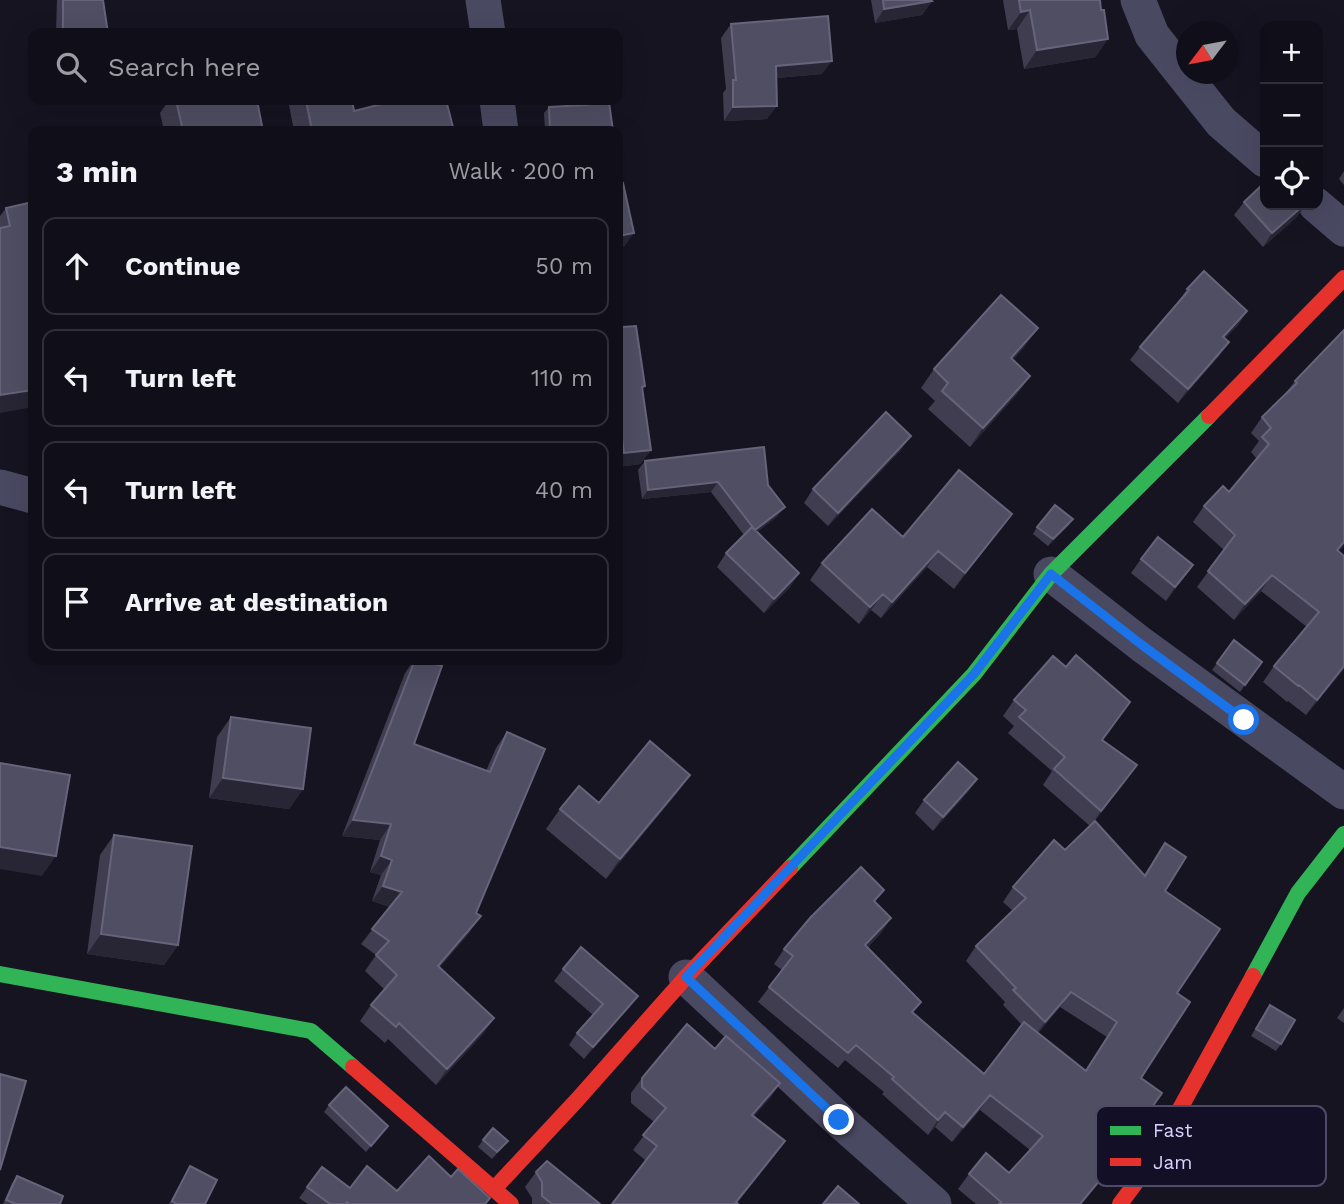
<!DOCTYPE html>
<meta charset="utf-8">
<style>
body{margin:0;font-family:"Work Sans",sans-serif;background:#191822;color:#f1f3f6}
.controls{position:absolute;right:21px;top:21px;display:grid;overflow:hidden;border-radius:14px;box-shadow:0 7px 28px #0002}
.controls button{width:63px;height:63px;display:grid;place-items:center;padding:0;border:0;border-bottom:2px solid #302f38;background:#100f19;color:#f1f3f6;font:35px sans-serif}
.compass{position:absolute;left:1176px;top:21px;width:63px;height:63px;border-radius:50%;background:#100f19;box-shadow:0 7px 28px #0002;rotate:238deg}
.stop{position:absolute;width:21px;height:21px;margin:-16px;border:5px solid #1a73e8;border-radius:50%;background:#fff}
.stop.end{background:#1a73e8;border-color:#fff;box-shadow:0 2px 7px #0008}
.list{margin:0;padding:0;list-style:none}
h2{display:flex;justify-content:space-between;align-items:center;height:91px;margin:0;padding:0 28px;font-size:30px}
h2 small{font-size:23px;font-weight:400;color:#9c9ca2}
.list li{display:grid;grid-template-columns:46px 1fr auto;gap:21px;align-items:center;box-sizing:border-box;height:98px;margin:0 14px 14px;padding:0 14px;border:2px solid #302f38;border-radius:14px}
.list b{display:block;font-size:26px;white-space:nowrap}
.list em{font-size:23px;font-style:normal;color:#9c9ca2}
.icon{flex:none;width:38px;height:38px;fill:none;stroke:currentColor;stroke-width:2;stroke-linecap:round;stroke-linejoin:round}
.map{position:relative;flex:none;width:1344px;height:1204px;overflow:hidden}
.search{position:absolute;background:#100f19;box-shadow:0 7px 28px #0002;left:28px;top:28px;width:595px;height:77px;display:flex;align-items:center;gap:18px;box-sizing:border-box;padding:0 24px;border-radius:14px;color:#9c9ca2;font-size:26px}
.panel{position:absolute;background:#100f19;box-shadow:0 7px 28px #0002;left:28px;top:126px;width:595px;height:539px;border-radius:14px}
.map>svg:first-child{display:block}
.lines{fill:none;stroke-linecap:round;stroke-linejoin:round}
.street{stroke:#4a4962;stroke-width:35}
.fast{stroke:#30b455;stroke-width:16}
.jam{stroke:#e5322d;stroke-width:16}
.wall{fill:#403d50;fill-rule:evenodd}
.shaded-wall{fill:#282635}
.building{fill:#504e63;stroke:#66637b;stroke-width:2}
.route{stroke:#1a73e8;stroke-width:9}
.key{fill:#130f26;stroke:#4e4a67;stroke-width:2}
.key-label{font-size:19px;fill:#d9d4ff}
</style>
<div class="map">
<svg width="1344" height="1204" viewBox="0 0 1344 1204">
<rect width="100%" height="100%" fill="#161421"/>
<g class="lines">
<path class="street" d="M483,0L488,33
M1138,0L1152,35L1221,122L1265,160
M497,100L501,131
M1316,205L1344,229
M0,487L33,496
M1051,574L1142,645L1344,792
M686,977L839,1120L934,1204"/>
<path class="fast" d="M790,868L974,674L1051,574L1209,416
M0,974L311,1031L353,1067
M1253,976L1298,893L1344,834"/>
<path class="jam" d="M1209,416L1344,278
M353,1067L511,1204
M494,1189L577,1100L686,977L790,868
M1120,1204L1149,1165L1253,976"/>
</g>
<path class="wall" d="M57,0H103L108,33H56Z
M871,0H931L932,1L922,15L875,23Z
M1003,0H1100L1096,57L1024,69L1017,29L1008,30Z
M731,24L822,74L776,78L767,119L724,121L723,93L726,89L721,38Z
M169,100H257L263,131H164L160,113Z
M288,100H352L354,111L409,104L454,131H294Z
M549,107L613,131H545L544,113Z
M1344,171V185L1339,179Z
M33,202L0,413V216L6,208Z
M1244,202L1298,216L1263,247L1234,215Z
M1187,289L1247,311L1238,325L1225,338L1219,356L1178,403L1130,360L1140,347L1178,303Z
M618,293L622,327L645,386L642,390L651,450L640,464L618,467Z
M1344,330L1339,552L1344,669L1306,715L1288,701L1287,702L1263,682L1274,666L1307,627L1261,591L1234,620L1197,587L1224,550L1193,522L1204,506L1229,492L1257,459L1251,452L1259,441L1251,433L1262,417L1285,394L1295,381Z
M1025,346L1013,360L1030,376L1017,394L970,447L928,409L935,401L921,388L934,369Z
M901,450L828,526L804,503L813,489Z
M645,461L768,485L778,516L757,532L799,573L790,587L764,613L717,567L726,553L744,535L711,492L642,499L638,470Z
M1012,514L954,589L927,567L881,618L871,610L859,624L810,580L822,563L903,537Z
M1073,519L1068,526L1048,546L1033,534L1037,527Z
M1141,559L1193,565L1166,601L1131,573Z
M1234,640L1262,662L1240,692L1212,670Z
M414,660H424L414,744L486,771L496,748L507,732L476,913L470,932L440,967L494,1018L483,1034L436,1085L388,1039L385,1043L360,1021L371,1005L385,990L365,971L376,955L361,944L390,907L372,901L381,875L370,872L380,840L342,836L405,673Z
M1014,700L1102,740L1137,765L1091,826L1144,875L1165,843V891L1177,993L1141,1078L1162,1093L1137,1128L1101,1169L1106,1173L1082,1204H976L958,1189L969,1174L1009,1173L1030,1150L980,1110L952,1142L935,1127L928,1135L882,1094L884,1092L845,1060L838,1068L758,1002L782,970L774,964L784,949L876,903L891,918L881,933L867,948L913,1013L984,1074L1022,1025L1003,1005L1005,1002L966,961L976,946L1013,911L1003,902L1013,887L1065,850L1090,826L1043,785L1052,771L1008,733L1014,726L1003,716ZM1060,1007L1107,1037L1085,1070L1038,1033Z
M231,717L303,789L289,809L209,798L217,737Z
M690,775L676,794L606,879L546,829L560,809L599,803Z
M977,779L967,793L933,831L915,813L924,800Z
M114,835L178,945L164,965L87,954L100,855Z
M563,969L638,996L629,1008L584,1059L569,1045L577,1033L593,1015L554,981Z
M1270,1005L1281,1044L1276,1051L1251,1036Z
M1344,1008V1023L1337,1018Z
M715,1049L780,1083L770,1098L754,1116L774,1156L737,1203L645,1160L633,1150L654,1122L631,1103V1093L642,1078Z
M329,1105L388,1126L366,1152L324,1112Z
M483,1140L503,1147L492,1159L478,1147Z
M190,1166L205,1204H169L186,1173Z
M322,1167L350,1188L397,1191L451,1177L486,1204H308L299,1198Z
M536,1172L600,1204H532V1198L525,1187Z
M17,1176L60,1204H3L12,1183Z"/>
<path class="shaded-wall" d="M932,1L922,15L875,23L884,9Z
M1030,10L1017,29L1008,30L1021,12Z
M1108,39L1096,57L1024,69L1037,50Z
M832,61L822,74L766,79L776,66Z
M777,106L767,119L724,121L733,107Z
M1304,205H1305L1298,216L1263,247L1272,233Z
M634,233L624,247L618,249V236Z
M1247,311L1238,325L1214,351L1223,337Z
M1038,328L1025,346L998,377L1011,358Z
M1229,342L1219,356L1178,403L1188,389Z
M1030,376L1017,394L970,447L983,428Z
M33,390V407L0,413V395Z
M911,436L901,450L828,526L838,513Z
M651,450L640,464L618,467V461L624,453Z
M718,482L711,492L642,499L648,490Z
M785,507L778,516L747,540L754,530Z
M1012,514L1000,530L954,589L965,573Z
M1073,519L1068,526L1048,546L1053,539Z
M1344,542V546L1326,566L1337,550Z
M938,551L927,567L881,618L892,602Z
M1193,565L1183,579L1166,601L1175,587Z
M799,573L790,587L764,613L774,599Z
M1272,575L1261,591L1234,620L1245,604Z
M883,594L871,610L859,624L870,607Z
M1344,666V669L1306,715L1317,700Z
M1137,765L1126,781L1090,827L1101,811Z
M690,775L676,794L606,879L620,859Z
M223,778L303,789L289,809L209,798Z
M977,779L967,793L933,831L943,817Z
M353,820L391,824L380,840L342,836Z
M0,847L56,856L42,876L0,869Z
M381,856L392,860L381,875L370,872Z
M383,886L402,892L391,907L372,901Z
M481,916L470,932L427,982L438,966Z
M891,918L881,933L854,960L865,945Z
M101,934L178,945L164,965L87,954Z
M1071,992L1060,1007L1034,1037L1045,1022Z
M638,996L629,1008L584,1059L593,1047Z
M494,1018L483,1034L436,1085L447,1069Z
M780,1083L770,1098L742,1130L752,1115Z
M990,1095L980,1110L952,1142L963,1127Z
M945,1112L935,1127L928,1135L938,1120Z
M1148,1113L1137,1128L1089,1183L1100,1168Z
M785,1141L774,1156L736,1204H735Z
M1106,1173L1082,1204H1080Z"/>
<path class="building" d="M63,0H103L108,33H63Z
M883,0H931L932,1L884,9Z
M1019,0H1100L1101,10H1104L1108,39L1037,50L1030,10L1021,12Z
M828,16L832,61L776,66L777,106L733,107V80H736L731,24Z
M176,100H257L263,131H183Z
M306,100H352L354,111L398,100H407L409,104L427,100H446L454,131H312Z
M609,102L613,131H550L549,107L586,105Z
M1265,182V205H1304L1272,233L1244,202Z
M623,183L634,233L618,236V184Z
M33,202V390L0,395V228L10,226L6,208Z
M1204,271L1247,311L1223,337L1229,342L1188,389L1140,347L1189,290L1187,289Z
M618,293L622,327L636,326L645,386L642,387L651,450L624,453L621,429H618Z
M1001,295L1038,328L1011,358L1030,376L983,428L942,391L948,383L934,369Z
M1344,330V542L1337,550L1344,556V666L1317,700L1299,685L1298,686L1274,666L1319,612L1272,575L1245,604L1208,571L1235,535L1204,506L1223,486L1229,492L1269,444L1262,437L1271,428L1262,417L1297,383L1295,381Z
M886,412L911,436L838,513L813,489Z
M764,447L768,485L785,507L755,530L718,482L648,490L645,461Z
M959,470L1012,514L965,573L938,551L892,602L883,594L870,607L822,563L872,509L903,537Z
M1055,505L1073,519L1053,539L1037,527Z
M752,527L799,573L774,599L726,553Z
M1158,537L1193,565L1175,587L1141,559Z
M1234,640L1262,662L1245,685L1217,663Z
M1076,655L1130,702L1102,740L1137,765L1101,811L1054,769L1065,757L1019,717L1026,710L1014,700L1053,656L1066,667Z
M415,660H424L442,666L414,744L490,772L507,732L545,749L476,913L481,916L438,966L494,1018L447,1069L399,1023L396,1027L371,1005L397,975L376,955L389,941L372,929L402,892L383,886L392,860L381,856L391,824L353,820Z
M231,717L311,728L303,789L223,778Z
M650,741L690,775L620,859L560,809L579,786L599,803Z
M958,762L977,779L943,817L924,800Z
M0,763L70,775L56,856L0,847Z
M1095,821L1145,876L1165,843L1186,857L1165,891L1220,929L1177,993L1190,1002L1141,1078L1162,1093L1148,1113L1100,1168L1106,1173L1080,1204H999L1001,1202L969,1174L986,1153L1009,1173L1043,1136L990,1095L963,1127L945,1112L938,1120L892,1079L894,1077L856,1045L848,1053L769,987L793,956L784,949L810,918L861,867L884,890L874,901L891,918L865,945L921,1002L912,1012L984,1074L1024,1022L1086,1071L1117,1022L1071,992L1045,1022L1013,990L1016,988L976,946L1026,898L1013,887L1054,840L1065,850Z
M114,835L192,846L178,945L101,934Z
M581,947L638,996L593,1047L577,1033L603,1004L563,969Z
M1270,1005L1295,1020L1281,1044L1256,1029Z
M687,1024L715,1049L726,1036L780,1083L752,1115L785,1141L736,1202L738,1204H612L657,1146L643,1135L666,1108L642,1087V1078Z
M0,1074L26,1081L0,1170Z
M346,1087L388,1126L371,1146L329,1105Z
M493,1128L508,1141L497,1152L483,1140Z
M429,1156L451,1177L458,1169L490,1198L485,1204H349L347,1202L346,1204H330L307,1187L322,1167L350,1188L367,1166L397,1191Z
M547,1161L600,1204H552L542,1196V1182L536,1172Z
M190,1166L217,1180L205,1204H177L172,1201Z
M17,1176L63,1196L60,1204H16L6,1200Z
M838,1186L859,1204H823Z"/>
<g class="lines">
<path class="route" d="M839,1120L686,977L974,674L1051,574L1142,645L1244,720"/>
</g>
<rect x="1096" y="1106" width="230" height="80" rx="10" class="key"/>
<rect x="1110" y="1126" width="31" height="9" fill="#30b455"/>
<rect x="1110" y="1158" width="31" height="8" fill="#e5322d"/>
<g class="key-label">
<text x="1153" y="1137">Fast</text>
<text x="1153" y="1169">Jam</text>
</g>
</svg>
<div class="controls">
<button>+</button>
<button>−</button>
<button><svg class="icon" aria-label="locate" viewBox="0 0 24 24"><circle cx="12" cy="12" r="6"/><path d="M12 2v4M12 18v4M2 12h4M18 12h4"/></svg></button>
</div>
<svg class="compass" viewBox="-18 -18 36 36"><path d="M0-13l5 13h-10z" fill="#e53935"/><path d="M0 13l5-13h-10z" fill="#9c9ca2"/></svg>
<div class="stop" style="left:1244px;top:720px"></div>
<div class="stop end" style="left:839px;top:1120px"></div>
<div class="search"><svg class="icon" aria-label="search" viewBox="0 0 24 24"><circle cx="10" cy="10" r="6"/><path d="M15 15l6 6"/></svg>Search here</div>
<section class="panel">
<h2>3 min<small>Walk · 200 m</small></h2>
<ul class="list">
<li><svg class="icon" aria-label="ahead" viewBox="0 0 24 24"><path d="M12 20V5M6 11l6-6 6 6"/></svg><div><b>Continue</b></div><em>50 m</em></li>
<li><svg class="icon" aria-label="left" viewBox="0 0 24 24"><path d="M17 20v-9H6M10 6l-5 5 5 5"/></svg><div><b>Turn left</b></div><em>110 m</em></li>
<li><svg class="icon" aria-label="left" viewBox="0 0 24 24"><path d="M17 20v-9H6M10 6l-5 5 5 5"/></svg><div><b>Turn left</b></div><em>40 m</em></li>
<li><svg class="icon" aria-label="arrive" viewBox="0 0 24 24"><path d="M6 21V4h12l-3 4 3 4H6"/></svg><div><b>Arrive at destination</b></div></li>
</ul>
</section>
</div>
